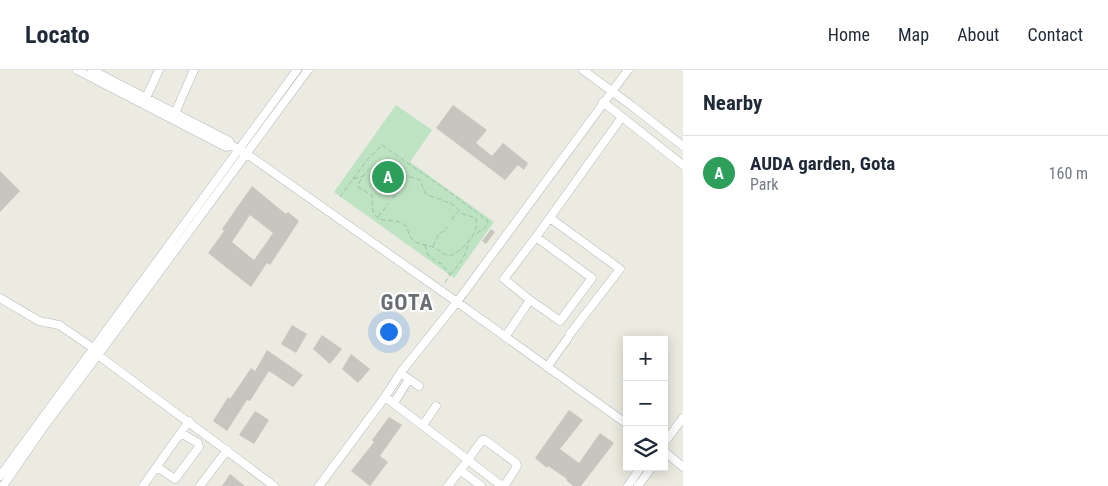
<!DOCTYPE html>
<meta charset="utf-8">
<style>
body{margin:0;font-family:"Roboto Condensed",sans-serif;background:#f2f2f3;color:#1f2937}
.controls{position:absolute;right:15px;bottom:15px;display:grid;overflow:hidden;border-radius:0px;box-shadow:0 2px 12px #0003}
.controls button{width:45px;height:45px;display:grid;place-items:center;padding:0;border:0;border-bottom:1px solid #e0e1e3;background:#fff;color:#1f2937;font:25px sans-serif}
.you{position:absolute;left:388px;top:261px;width:18px;height:18px;margin:-12px;border:4px solid #fff;border-radius:50%;background:#1a73e8;box-shadow:0 0 0 8px #1a73e833}
.badge{display:grid;place-items:center;width:32px;height:32px;border-radius:50%;background:#e15531;color:#fff;font-size:16px;font-weight:700}
.pin{position:absolute;translate:-50% -50%;border:2px solid #fff;box-shadow:0 1px 5px #0006}
.list{margin:0;padding:0;list-style:none}
h2{display:flex;justify-content:space-between;align-items:center;height:65px;margin:0;padding:0 20px;font-size:21px}
h2 small{font-size:16px;font-weight:400;color:#747a83}
.list li{display:grid;grid-template-columns:32px 1fr auto;gap:15px;align-items:center;box-sizing:border-box;height:75px;padding:0 20px;border-top:1px solid #e0e1e3}
.list b{display:block;font-size:19px;white-space:nowrap}
.list p{margin:0;font-size:16px;white-space:nowrap;color:#747a83}
.list em{font-size:16px;font-style:normal;color:#747a83}
.icon{flex:none;width:28px;height:28px;fill:none;stroke:currentColor;stroke-width:2;stroke-linecap:round;stroke-linejoin:round}
.map{position:relative;flex:none;width:683px;height:416px;overflow:hidden}
header{display:flex;align-items:center;gap:30px;box-sizing:border-box;height:70px;padding:0 25px;background:#fff;border-bottom:1px solid #e0e1e3}
header strong{font-size:24px}
nav{display:flex;gap:28px;margin-inline-start:auto;font-size:18px}
main{display:flex}
aside{flex:1;background:#fff}
.map>svg:first-child{display:block}
.green{fill:#bee3c2}
.building{fill:#c6c5be;fill-rule:evenodd}
.lines{fill:none;stroke-linecap:round;stroke-linejoin:round}
.minor-casing{stroke:#b6b8bd;stroke-width:9}
.path{stroke:#98c3a9;stroke-width:1;stroke-dasharray:5 2.5;stroke-linecap:butt}
.minor{stroke:#fff;stroke-width:8}
.labels{text-anchor:middle;stroke-width:4.5;stroke-linejoin:round;paint-order:stroke}
.district-label{font-size:22px;font-weight:bold;letter-spacing:1px;fill:#6a6e73;stroke:#fff}
</style>
<header>
<strong>Locato</strong>
<nav><a>Home</a><a>Map</a><a>About</a><a>Contact</a></nav>
</header>
<main>
<div class="map">
<svg width="683" height="416" viewBox="0 0 683 416">
<rect width="100%" height="100%" fill="#ecebe1"/>
<path class="green" d="M396,35L432,60L410,92L494,152L454,208L334,122Z"/>
<path class="building" d="M453,35L487,60L476,73L492,86L503,73L528,93L524,100L518,95L505,110L436,58Z
M0,101L20,121L0,142Z
M252,116L286,144L288,142L299,151L270,195L267,193L251,217L208,183L224,161L222,159ZM250,145L273,163L254,190L232,172Z
M491,159L495,162L486,174L482,171Z
M292,255L307,264L296,283L281,274Z
M322,265L342,279L330,294L313,279Z
M267,280L303,305L293,317L269,301L250,331L247,330L227,361L213,351L228,327L230,329L251,298L255,301Z
M351,284L370,299L358,313L342,299Z
M569,340L583,350L560,379L579,393L600,363L614,373L581,416H573L566,410L567,409L548,396L547,398L535,388Z
M255,341L269,350L254,374L239,365Z
M389,347L402,355L380,386L388,392L370,416L351,401L374,372L372,370Z
M230,404L245,416H222Z"/>
<g class="lines">
<g class="minor-casing">
<path id="minor" d="M77,0L226,77L231,75
M92,0L229,71L231,75L247,84L457,232L627,354
M583,0L632,36L683,76
M144,32L159,0
M603,32L683,95
M175,43L194,0
M550,148L620,199L570,264
M536,167L622,47
M0,228L39,251L59,255L93,278L98,285L274,416
M505,267L530,230L504,209L536,167L592,208L560,251L530,230
M547,297L568,268
M406,307L419,316
M385,327L468,390L448,416
M394,333L409,309
M423,355L436,336
M482,370H485L516,393L517,396L505,415L499,414L468,390Z
M664,373L683,348
M664,381L683,397
M157,397L175,409L199,377L198,373L181,363
M460,400L481,416
M0,406L297,0
M3,416L45,355L98,285L308,0
M143,416L189,351
M200,416L227,380
M319,416L385,327L401,302L457,232L628,0
M628,416L641,397
M638,416L652,397"/>
</g>
<path class="path" d="M387,89C397,91 399,97 404,105L420,110L425,123L428,125L452,134L463,144L476,148C479,165 464,179 450,186C441,184 440,180 433,177C426,174 417,175 412,169C407,164 409,156 402,153C393,148 380,154 374,144C371,138 373,131 372,125L358,117C361,103 375,93 387,89Z
M353,109L368,89L382,75L452,124L488,151C487,158 481,161 475,164
M340,127L353,109L363,106
M392,128L397,125L399,118L404,115L406,107
M378,147L388,134
M452,150L454,145L458,142
M425,175L428,185L435,191L442,194L450,205L444,214
M433,176L439,164L446,160L447,157
M450,205C459,195 467,185 468,172"/>
<use href="#minor" class="minor"/>
</g>
<g class="labels">
<g class="district-label">
<text x="407" y="240">GOTA</text>
</g>
</g>
</svg>
<div class="controls">
<button>+</button>
<button>−</button>
<button><svg class="icon" aria-label="layers" viewBox="0 0 24 24"><path d="M12 4l9 5-9 5-9-5zM3 14l9 5 9-5"/></svg></button>
</div>
<div class="you"></div>
<div class="pin badge" style="left:388px;top:107px;background:#2e9e5b">A</div>
</div>
<aside>
<h2>Nearby<small></small></h2>
<ul class="list">
<li><span class="badge" style="background:#2e9e5b">A</span><div><b>AUDA garden, Gota</b><p>Park</p></div><em>160 m</em></li>
</ul>
</aside>
</main>
